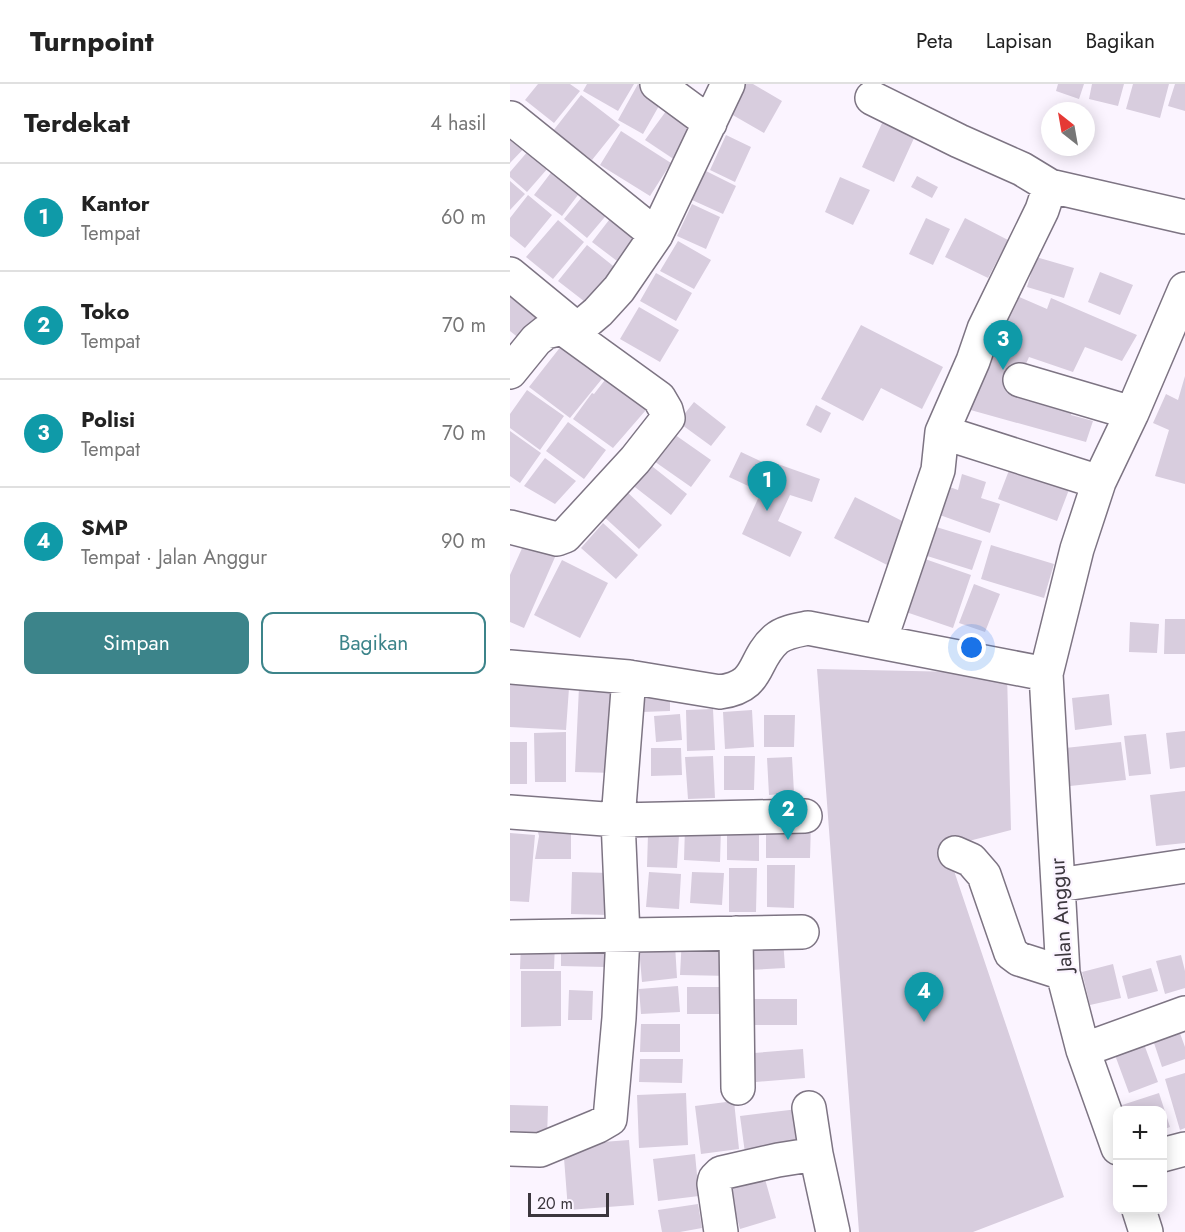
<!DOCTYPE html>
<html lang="id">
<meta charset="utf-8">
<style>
body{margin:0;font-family:Jost,sans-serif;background:#f2f2f2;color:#222}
.controls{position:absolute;right:18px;bottom:18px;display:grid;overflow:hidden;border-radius:12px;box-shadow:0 3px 15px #0003}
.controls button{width:54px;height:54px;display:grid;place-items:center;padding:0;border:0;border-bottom:2px solid #e0e0e0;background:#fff;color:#222;font:30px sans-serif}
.compass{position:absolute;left:531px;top:18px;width:54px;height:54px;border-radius:50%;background:#fff;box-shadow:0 3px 15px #0003;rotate:329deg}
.scale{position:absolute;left:18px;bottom:15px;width:81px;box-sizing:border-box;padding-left:6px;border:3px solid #3b363d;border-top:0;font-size:16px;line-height:21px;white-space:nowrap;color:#3b363d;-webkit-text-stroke:4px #fbf4ff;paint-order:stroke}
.you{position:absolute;left:462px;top:564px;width:21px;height:21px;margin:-15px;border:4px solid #fff;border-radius:50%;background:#1a73e8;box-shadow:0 0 0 9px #1a73e833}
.badge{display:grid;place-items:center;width:39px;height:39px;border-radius:50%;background:#3c848a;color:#fff;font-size:20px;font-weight:700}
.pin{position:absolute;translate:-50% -50px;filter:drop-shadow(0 2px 3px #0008)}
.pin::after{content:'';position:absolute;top:32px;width:21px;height:18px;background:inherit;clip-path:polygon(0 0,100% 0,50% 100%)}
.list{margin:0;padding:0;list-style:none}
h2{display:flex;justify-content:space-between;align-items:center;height:78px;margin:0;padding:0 24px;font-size:26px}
h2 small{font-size:20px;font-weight:400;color:#767676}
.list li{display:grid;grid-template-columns:39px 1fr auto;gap:18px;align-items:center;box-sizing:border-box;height:108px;padding:0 24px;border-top:2px solid #e0e0e0}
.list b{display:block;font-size:22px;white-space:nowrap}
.list p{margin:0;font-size:20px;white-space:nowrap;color:#767676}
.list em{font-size:20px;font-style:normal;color:#767676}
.actions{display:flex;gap:12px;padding:18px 24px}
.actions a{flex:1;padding:14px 0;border:2px solid #3c848a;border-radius:12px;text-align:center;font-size:21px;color:#3c848a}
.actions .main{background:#3c848a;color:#fff}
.map{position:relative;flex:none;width:675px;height:1148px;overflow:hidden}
header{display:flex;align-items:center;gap:36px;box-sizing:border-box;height:84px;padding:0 30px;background:#fff;border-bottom:2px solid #e0e0e0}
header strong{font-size:28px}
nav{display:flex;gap:33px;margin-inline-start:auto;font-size:21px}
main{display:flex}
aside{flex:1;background:#fff}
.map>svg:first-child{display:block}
.building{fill:#d8cdde}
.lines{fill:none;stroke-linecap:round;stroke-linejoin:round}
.minor-casing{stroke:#7d7483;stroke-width:36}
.minor{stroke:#fff;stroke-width:33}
.labels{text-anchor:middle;stroke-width:4.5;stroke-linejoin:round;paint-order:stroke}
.street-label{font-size:21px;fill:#3b363d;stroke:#fbf4ff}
</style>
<header>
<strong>Turnpoint</strong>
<nav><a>Peta</a><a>Lapisan</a><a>Bagikan</a></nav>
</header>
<main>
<aside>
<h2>Terdekat<small>4 hasil</small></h2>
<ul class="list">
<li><span class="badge" style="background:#0f9aa8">1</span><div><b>Kantor</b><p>Tempat</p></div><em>60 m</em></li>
<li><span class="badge" style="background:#0f9aa8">2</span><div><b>Toko</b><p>Tempat</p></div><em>70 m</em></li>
<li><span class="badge" style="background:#0f9aa8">3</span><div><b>Polisi</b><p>Tempat</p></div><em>70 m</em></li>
<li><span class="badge" style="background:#0f9aa8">4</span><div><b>SMP</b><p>Tempat · Jalan Anggur</p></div><em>90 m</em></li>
</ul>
<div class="actions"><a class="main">Simpan</a><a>Bagikan</a></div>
</aside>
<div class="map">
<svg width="675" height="1148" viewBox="0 0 675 1148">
<rect width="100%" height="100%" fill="#fbf4ff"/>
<path class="building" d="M28,0H60L70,7L44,39L15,16Z
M77,0H124L108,27L73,7Z
M128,0L154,13L133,50L108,36Z
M229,0H243L272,17L254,49L214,26Z
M548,0H574L569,15L546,7Z
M582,0H614L608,22L579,15Z
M623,0H659L650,34L616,25Z
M665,0H675V27L658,22Z
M71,11L110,41L82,76L43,47Z
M159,23L189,44L165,76L135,56Z
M0,37L21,57L0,79Z
M373,37L405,52L384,98L352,83Z
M111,47L161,79L140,112L90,81Z
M216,51L241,63L225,98L200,86Z
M25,59L45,76L17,108L0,93V88Z
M46,82L74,103L52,132L24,111Z
M196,87L226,102L213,130L182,116Z
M407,92L428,103L422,114L401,103Z
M330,93L360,106L343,141L315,128Z
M0,97L15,110L0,126Z
M81,102L105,121L77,154L54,135Z
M18,111L42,131L15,164L0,152V134Z
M182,120L210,133L196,165L167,152Z
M106,127L131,145L111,180L82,158Z
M416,134L440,145L423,181L399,170Z
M455,134L498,156L478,194L435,173Z
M48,136L74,158L43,195L16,173Z
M168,157L201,176L184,205L150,187Z
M77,161L107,185L79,221L48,197Z
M526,173L564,184L554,214L517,203Z
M590,188L623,201L610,231L578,218Z
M146,189L182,209L166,237L130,217Z
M0,211L33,227L10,255L0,247Z
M507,212L537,225L541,214L627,251L612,277L575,263L563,288L519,273L508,298L567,313L561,331L583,337L576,358L457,325Z
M129,223L169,246L150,278L110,255Z
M351,241L433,283L412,325L371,304L353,337L311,315Z
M59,252L100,285L60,334L19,303Z
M102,287L142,319L103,364L63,335L82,309L84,310Z
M675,292V400L645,392L659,346L643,339L656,310L668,316Z
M17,306L54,332L30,366L0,344V330Z
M184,318L216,343L201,362L168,338Z
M306,321L321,329L311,349L296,341Z
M58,338L96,366L74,395L36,367Z
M0,347L31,369L10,399L0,392Z
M161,348L201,376L181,403L141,375Z
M231,368L263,383L265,379L310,395L302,418L280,411L268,437L292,448L280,473L232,450L251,408L219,393Z
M35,374L66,397L45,420L14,402Z
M138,379L177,410L161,431L121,400Z
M501,381L560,403L547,437L488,415Z
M452,390L476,398L471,414L490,420L480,449L427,430L437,402L448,406Z
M115,406L152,441L129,465L91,430Z
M345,413L406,444L385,485L324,454Z
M93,439L128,471L106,495L71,464Z
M423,442L472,457L462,486L414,471Z
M18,451L49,464L14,544L0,538V491Z
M481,461L544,480L534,514L471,495Z
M415,475L461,491L443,544L396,528Z
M52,476L98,499L70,554L24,531Z
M464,500L490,510L475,548L449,539Z
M655,535H675V570H654Z
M620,538L649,540L647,569L619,568Z
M307,585L497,589L501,746L436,763L554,1113L463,1148H349Z
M0,600L59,604L56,646L0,643Z
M69,603L110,605L106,689L65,688Z
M132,605H160V627L132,628Z
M599,610L602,641L565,646L562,614Z
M203,625L205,666L177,667L176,626Z
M242,626L244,663L215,665L213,628Z
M170,630L172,656L146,658L144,632Z
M254,631H285L284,663H254Z
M675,647V683L660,685L656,649Z
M56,648V698H25L24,649Z
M636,650L641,690L619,692L614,652Z
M0,658H17V700H0Z
M611,658L616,696L560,702L555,664Z
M141,664H171L172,691L141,692Z
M203,672L205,714L178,715L175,673Z
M214,672H245L244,706H214Z
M282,673L284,709L259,711L257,674Z
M675,707V759L646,762L640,711Z
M25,736H61V775H25L29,752Z
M256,738L301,739L300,774H256Z
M175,743L211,744L210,778L174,776Z
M217,744L249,745V777L217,776Z
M0,749L25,751L19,818L0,817Z
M138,750L169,751L167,784L137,783Z
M257,781H285L284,824L257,823Z
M219,784H247L246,828H219Z
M62,788L100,789L99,831L61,830Z
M139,788L171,790L169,825L136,823Z
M182,788L214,789L212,821L180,819Z
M172,853L222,854L221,892L170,891Z
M51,854L96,855V883L51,882Z
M273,855L275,884L239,886L237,858Z
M11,859H45L44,885H10Z
M165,861L167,894L132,898L129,864Z
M671,871L675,887V904L655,910L646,877Z
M603,880L611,914L580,921L572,888Z
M641,884L648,907L618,915L612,892Z
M11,887H51V942L11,943Z
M168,902L170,928L131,930L129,905Z
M177,903H218V930H177Z
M59,906L83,907L82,936H58Z
M232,915H287V941H232Z
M131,940H170V968H130Z
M667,941L675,963V975L652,983L641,950Z
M631,952L648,998L619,1009L602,963Z
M293,965L295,994L246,998L244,969Z
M130,975H173L172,999L129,998Z
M675,989V1044L670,1046L655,995Z
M176,1009L178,1061L129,1064L127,1011Z
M649,1009L660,1043L652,1046V1026H611L609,1022Z
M224,1017L229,1065L191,1070L185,1022Z
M0,1021L38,1022L37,1054L0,1053Z
M288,1025L293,1061L235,1069L230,1032Z
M119,1056L124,1121L58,1126L53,1061Z
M185,1070L189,1112L148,1117L143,1075Z
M253,1088L266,1134L230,1145L217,1099Z
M188,1120L192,1144L170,1148H152L148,1126Z"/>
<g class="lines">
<g class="minor-casing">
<path id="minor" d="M147,0L200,39
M362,14L449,57L512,85L540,102L532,126L474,245L463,277L432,348L428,386L370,557
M1,34L146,151
M540,102L675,133
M0,190L62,241
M0,288L26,256L36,248L75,239L88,228L109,205L146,151L218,0
M510,296L622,329
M432,348L589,398
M0,443L47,455L55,452L125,376L158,334L156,326L149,314L51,243
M0,583L119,593L210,608C252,602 241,577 266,555C274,548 288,546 298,544L536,590
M0,728L108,736L295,732
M445,769L461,776L474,791L501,869L509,875L553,889
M548,801L675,782
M226,849L228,1004
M0,853L292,848
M573,966L675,929
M299,1024L306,1070
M608,1064L573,966L553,889L536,590L567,465L589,398L622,329L675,205
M0,1065L30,1066L88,1042L100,1035L109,934L113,851L108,736L119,593
M652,1071L675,1065
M629,1126L636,1148
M211,1148L204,1100L205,1095L211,1089L268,1076L306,1070L323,1148"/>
</g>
<use href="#minor" class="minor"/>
</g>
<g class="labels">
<g class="street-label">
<text transform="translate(551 831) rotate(-94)" y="7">Jalan Anggur</text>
</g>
</g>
</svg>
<div class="controls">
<button>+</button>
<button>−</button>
</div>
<svg class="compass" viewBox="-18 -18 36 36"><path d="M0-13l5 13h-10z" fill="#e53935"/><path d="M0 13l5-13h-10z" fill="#767676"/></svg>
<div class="scale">20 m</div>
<div class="you"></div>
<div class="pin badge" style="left:257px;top:427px;background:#0f9aa8">1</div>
<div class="pin badge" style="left:278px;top:756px;background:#0f9aa8">2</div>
<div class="pin badge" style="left:493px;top:286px;background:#0f9aa8">3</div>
<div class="pin badge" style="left:414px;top:938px;background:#0f9aa8">4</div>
</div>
</main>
